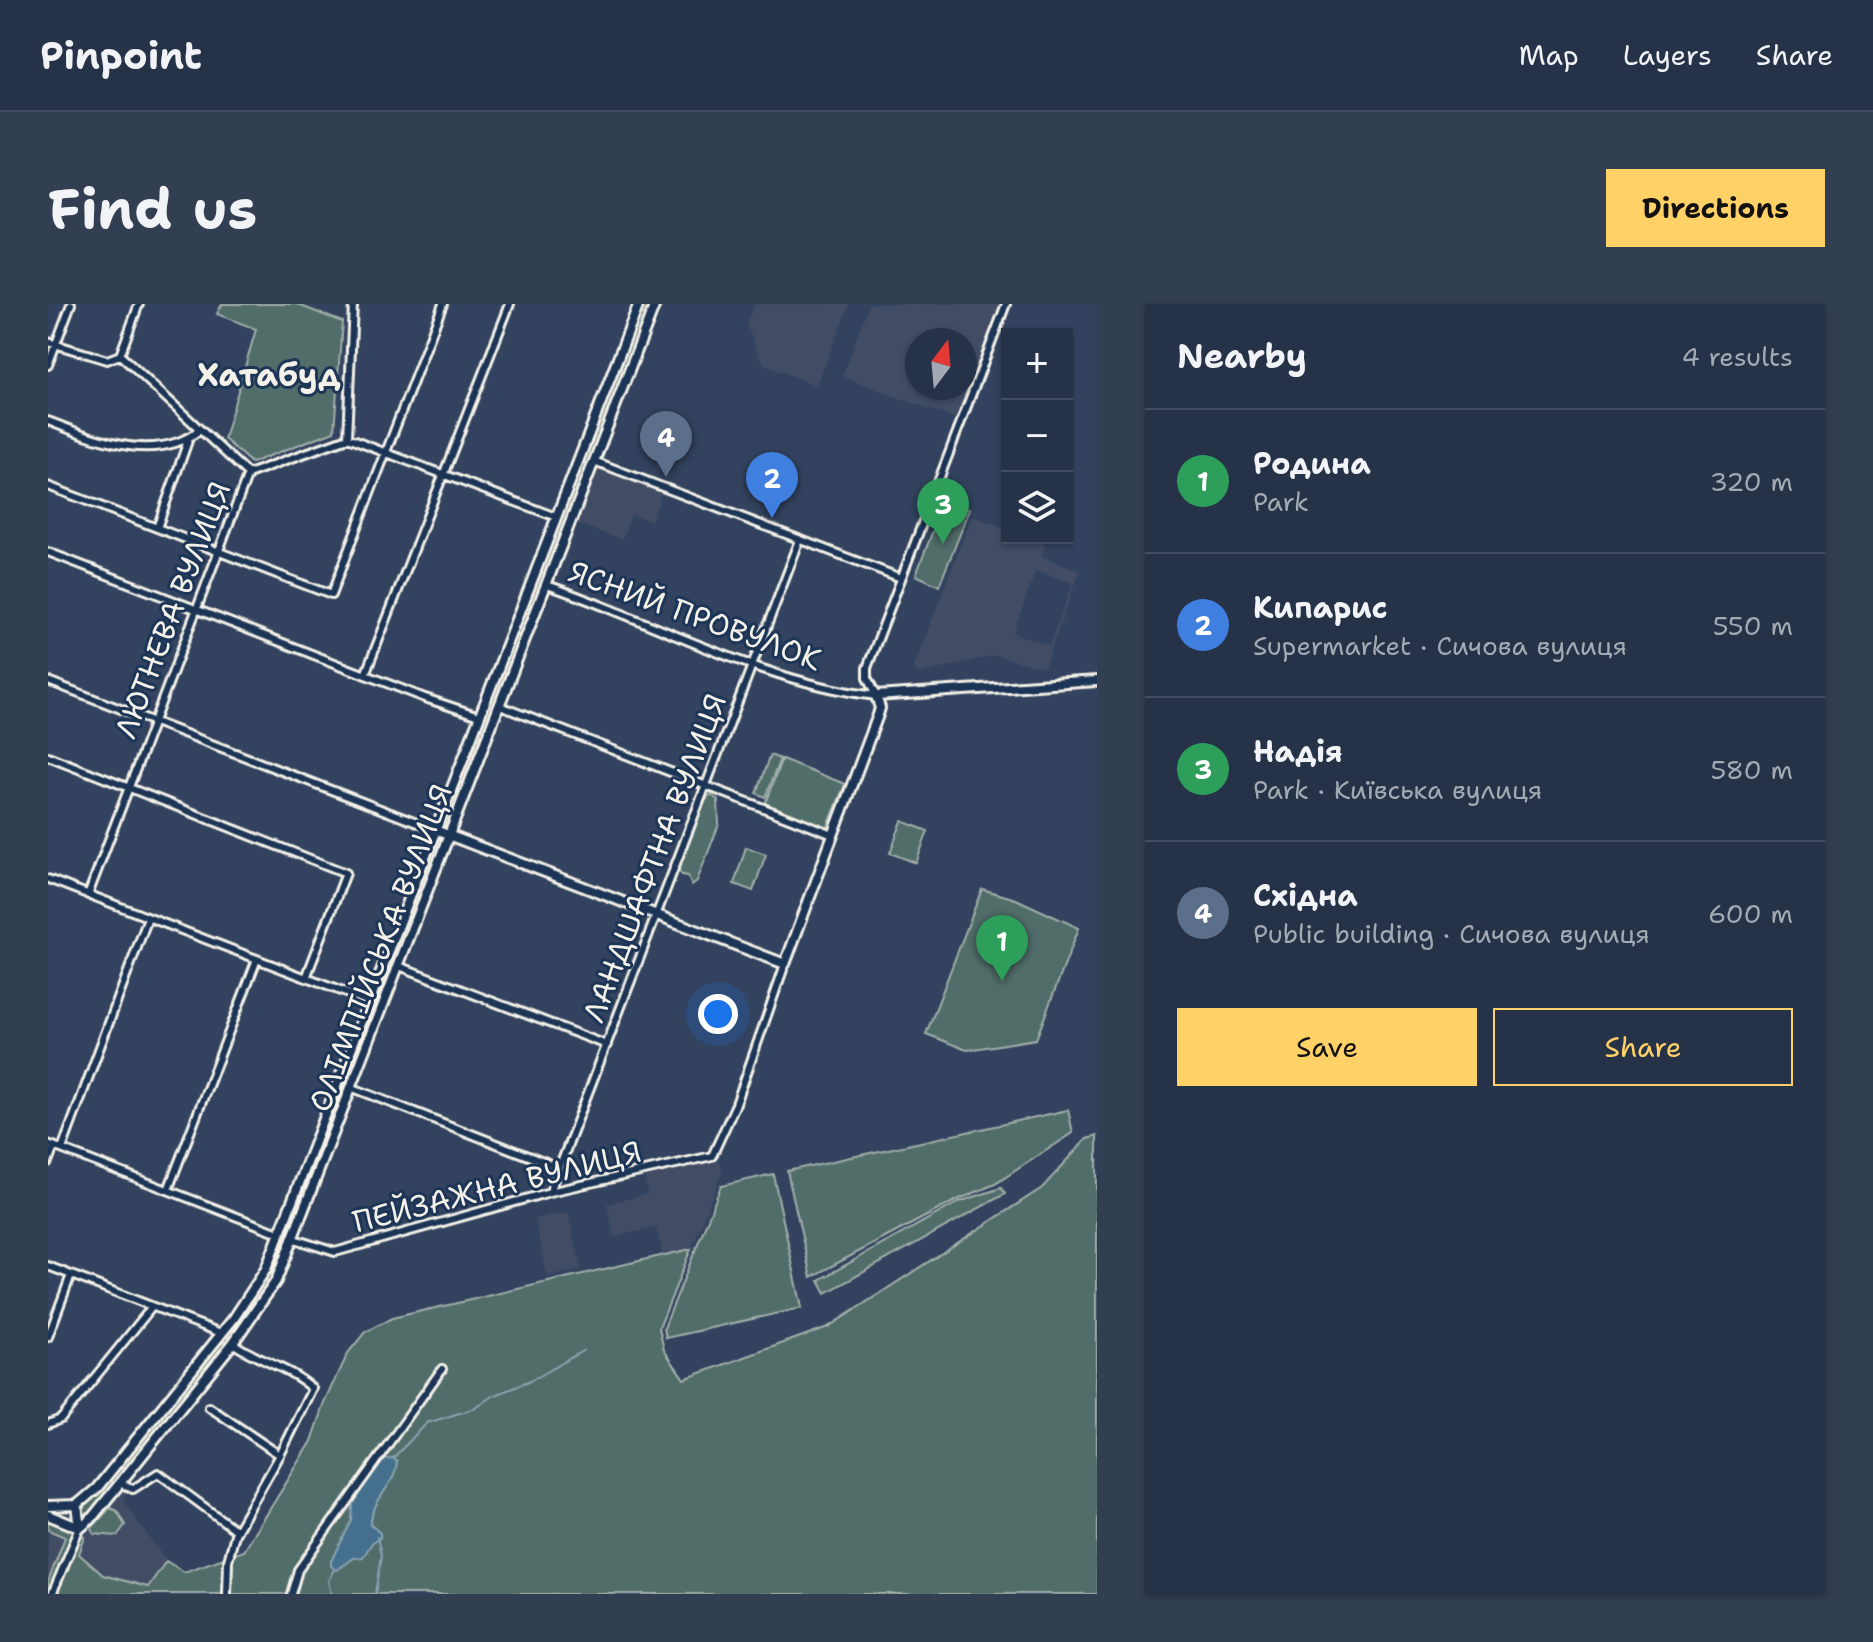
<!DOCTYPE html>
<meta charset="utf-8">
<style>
body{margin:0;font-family:"Shantell Sans",sans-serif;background:#323e52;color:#f1f3f6}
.controls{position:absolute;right:24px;top:24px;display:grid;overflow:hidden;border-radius:0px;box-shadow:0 2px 6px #0004}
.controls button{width:72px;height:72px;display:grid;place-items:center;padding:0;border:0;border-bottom:2px solid #424d60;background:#263247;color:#f1f3f6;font:40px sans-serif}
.compass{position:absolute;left:857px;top:24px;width:72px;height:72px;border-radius:50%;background:#263247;box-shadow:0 2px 6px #0004;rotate:16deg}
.you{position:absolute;left:670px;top:710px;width:28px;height:28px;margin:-20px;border:6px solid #fff;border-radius:50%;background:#1a73e8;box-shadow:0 0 0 12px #1a73e833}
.badge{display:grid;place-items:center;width:52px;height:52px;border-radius:50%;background:#ffd166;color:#fff;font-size:26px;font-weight:700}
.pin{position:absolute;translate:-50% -66px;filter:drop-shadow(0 2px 4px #0008)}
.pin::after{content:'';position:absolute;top:42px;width:28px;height:24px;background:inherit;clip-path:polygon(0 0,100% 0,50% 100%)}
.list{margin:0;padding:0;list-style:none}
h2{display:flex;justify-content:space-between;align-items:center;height:104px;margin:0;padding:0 32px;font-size:34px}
h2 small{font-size:26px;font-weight:400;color:#a4aab4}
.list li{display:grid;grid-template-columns:52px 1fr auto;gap:24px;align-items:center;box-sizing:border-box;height:144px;padding:0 32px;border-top:2px solid #424d60}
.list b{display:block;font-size:30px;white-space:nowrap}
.list p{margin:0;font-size:26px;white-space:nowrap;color:#a4aab4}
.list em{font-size:26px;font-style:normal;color:#a4aab4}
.actions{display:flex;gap:16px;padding:24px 32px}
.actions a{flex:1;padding:18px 0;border:2px solid #ffd166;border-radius:0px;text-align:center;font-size:28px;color:#ffd166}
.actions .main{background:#ffd166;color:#111}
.icon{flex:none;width:44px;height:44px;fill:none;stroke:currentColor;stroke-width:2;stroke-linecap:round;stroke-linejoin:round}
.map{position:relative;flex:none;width:1049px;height:1290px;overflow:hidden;border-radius:0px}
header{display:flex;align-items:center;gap:48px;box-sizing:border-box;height:112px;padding:0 40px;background:#263247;border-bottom:2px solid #424d60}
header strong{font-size:38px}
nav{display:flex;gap:44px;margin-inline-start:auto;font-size:28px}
.intro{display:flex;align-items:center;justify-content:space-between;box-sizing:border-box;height:192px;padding:0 48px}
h1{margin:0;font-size:56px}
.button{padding:20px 36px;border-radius:0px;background:#ffd166;color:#111;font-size:28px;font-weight:700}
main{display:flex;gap:48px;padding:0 48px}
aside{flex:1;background:#263247;border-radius:0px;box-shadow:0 2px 6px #0004}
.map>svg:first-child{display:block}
.built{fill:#434d65;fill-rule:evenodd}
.green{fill:#516d6b;stroke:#a2afaa;stroke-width:2}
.water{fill:#456f8d;stroke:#8ba3b1;stroke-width:2}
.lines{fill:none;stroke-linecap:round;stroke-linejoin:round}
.stream{stroke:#8ba3b1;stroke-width:2}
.street-casing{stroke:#f4f1e8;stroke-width:12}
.secondary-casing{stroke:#f4f1e8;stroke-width:14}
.street{stroke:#1d3557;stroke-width:6}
.secondary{stroke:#1d3557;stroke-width:8}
.labels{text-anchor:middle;stroke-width:6;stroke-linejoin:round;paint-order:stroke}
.street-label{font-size:30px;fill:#f4f1e8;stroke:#1d3557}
.neighbourhood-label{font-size:32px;font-weight:bold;fill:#f4f1e8;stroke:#1d3557}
</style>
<header>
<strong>Pinpoint</strong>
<nav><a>Map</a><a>Layers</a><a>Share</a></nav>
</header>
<div class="intro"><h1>Find us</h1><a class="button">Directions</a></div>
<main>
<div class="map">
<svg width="1049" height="1290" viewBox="0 0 1049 1290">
<rect width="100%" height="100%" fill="#33435f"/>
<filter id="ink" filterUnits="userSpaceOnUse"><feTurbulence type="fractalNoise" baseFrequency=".0125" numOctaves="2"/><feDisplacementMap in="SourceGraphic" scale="16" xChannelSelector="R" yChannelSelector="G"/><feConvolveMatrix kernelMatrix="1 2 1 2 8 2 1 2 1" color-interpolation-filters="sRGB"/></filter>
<g filter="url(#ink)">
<path class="built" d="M706,0H801L769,81L716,61L698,20Z
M821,0H954L910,116L794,72ZM869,36H917V84H869Z
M550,162L614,188L603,217L583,210L574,235L528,220Z
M924,212L959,225V234H982L998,240L994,252L1032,267L996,364L947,351L871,370L866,363ZM988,266L1025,279L1001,342L965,329Z
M672,857L674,868L643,945L615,952L608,923L566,933L559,900L600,890L596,872Z
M520,908L533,965L500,973L487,915Z
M80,1180L75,1197L118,1257L101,1283L55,1271L31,1250L37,1233Z
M0,1226L17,1232L0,1278Z"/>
<path class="green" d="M174,0H248L294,18L286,127L203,159L176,135L208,25L169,10Z
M590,0H607L220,992L32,1224L37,1233L31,1250L55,1271L100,1283L118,1257L136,1268L196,1247L264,1137L277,1099L300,1049L317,1028L344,1014L643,945L611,1024L616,1046L636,1075L780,1023L994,884L1039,835L1049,832V1290H0V1278L17,1233L0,1226V1211L31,1224L29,1201L36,1197L208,983Z
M900,194L922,205L891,282L868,271L897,195Z
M722,451L732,455L717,493L708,489Z
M734,455L797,480L778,527L716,502Z
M663,491L670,496L671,520L649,577L644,581L640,572L634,571L630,566L657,497Z
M854,517L880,527L868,559L842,549Z
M698,543L718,550L705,587L686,580Z
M934,585L968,595L1031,624L988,735L919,746L878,730Z
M1020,806L1025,829L947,880L907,897L763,973L739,867Z
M725,870L754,1004L618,1034L616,1024L673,882Z
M953,884L957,890L778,989L771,976L911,898Z
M62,1204L69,1207L77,1221L69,1232L46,1230L44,1224Z"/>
<path class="water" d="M345,1154L349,1157C348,1181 326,1192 322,1220L332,1229V1234L324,1239L315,1253L306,1254L289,1266L283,1262V1257L303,1216L304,1199L332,1155Z"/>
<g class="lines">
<path class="stream" d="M345,1154L379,1119L428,1104L445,1092L482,1077L536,1046
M284,1290L281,1277L287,1265
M327,1290L333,1252L329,1233"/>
<g class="street-casing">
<path id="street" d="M0,38L59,56L72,51
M72,51L200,170
M72,51L91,0
M0,61L23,0
M0,117C47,135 106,161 152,126
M299,134L508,213
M299,134L305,0
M546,157L853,274
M0,182L283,291L395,0
M109,224L141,134
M0,248L377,394L431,412
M499,281C608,318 712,378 828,392
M317,371L462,0
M0,377L387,526
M828,392L819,374V364L958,0
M452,402L785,531
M0,452L298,569L258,674
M0,575L321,698
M40,591L200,170L299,134
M351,662L559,741
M305,784L511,864
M0,840L231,929
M14,845L100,614
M0,858L6,842
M120,886L209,655
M502,888L752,236
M246,935L287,948L502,888L664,852L688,800L737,660
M0,962L173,1029
M0,1033L23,971
M161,1103L232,1151
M0,1120L13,1115L104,1003
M72,1179L85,1185L110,1169L189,1227
M4,1290L32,1224
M179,1290L180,1257L187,1230L232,1151L265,1085C242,1063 209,1057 185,1039
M243,1290L250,1266L394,1065"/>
</g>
<g class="secondary-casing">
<path id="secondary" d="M387,526L737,660L830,411L832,404L828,392L1049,377
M29,1201L32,1224
M0,1202L29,1201L49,1184L186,1014L218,965L591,0
M0,1211L32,1224
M32,1224L43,1215L185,1039L228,977L607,0"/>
</g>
<use href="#street" class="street"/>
<use href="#secondary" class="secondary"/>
</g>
</g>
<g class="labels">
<g class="street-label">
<text transform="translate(125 306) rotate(-69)" y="10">ЛЮТНЕВА ВУЛИЦЯ</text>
<text transform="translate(647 312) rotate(20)" y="10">ЯСНИЙ ПРОВУЛОК</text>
<text transform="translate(607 554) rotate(-69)" y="10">ЛАНДШАФТНА ВУЛИЦЯ</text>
<text transform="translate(333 644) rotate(-69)" y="10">ОЛІМПІЙСЬКА ВУЛИЦЯ</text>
<text transform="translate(449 883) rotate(-14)" y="10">ПЕЙЗАЖНА ВУЛИЦЯ</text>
</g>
<g class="neighbourhood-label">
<text x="221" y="82">Хатабуд</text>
</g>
</g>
</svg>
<div class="controls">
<button>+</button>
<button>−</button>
<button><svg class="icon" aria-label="layers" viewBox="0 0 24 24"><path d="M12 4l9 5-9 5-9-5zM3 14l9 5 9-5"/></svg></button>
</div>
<svg class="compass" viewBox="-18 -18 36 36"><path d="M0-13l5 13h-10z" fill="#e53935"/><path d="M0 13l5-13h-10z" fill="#a4aab4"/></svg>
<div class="you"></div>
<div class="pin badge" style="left:954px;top:677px;background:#2e9e5b">1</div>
<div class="pin badge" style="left:724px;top:214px;background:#3f7fe0">2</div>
<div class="pin badge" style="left:895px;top:240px;background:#2e9e5b">3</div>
<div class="pin badge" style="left:618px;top:173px;background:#5c6f8a">4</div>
</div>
<aside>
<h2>Nearby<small>4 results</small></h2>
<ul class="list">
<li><span class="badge" style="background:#2e9e5b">1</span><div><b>Родина</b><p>Park</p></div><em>320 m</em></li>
<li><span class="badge" style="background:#3f7fe0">2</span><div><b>Кипарис</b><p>Supermarket · Сичова вулиця</p></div><em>550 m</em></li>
<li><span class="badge" style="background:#2e9e5b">3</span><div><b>Надія</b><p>Park · Київська вулиця</p></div><em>580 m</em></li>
<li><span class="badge" style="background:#5c6f8a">4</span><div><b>Східна</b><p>Public building · Сичова вулиця</p></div><em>600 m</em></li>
</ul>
<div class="actions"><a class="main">Save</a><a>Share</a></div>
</aside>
</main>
